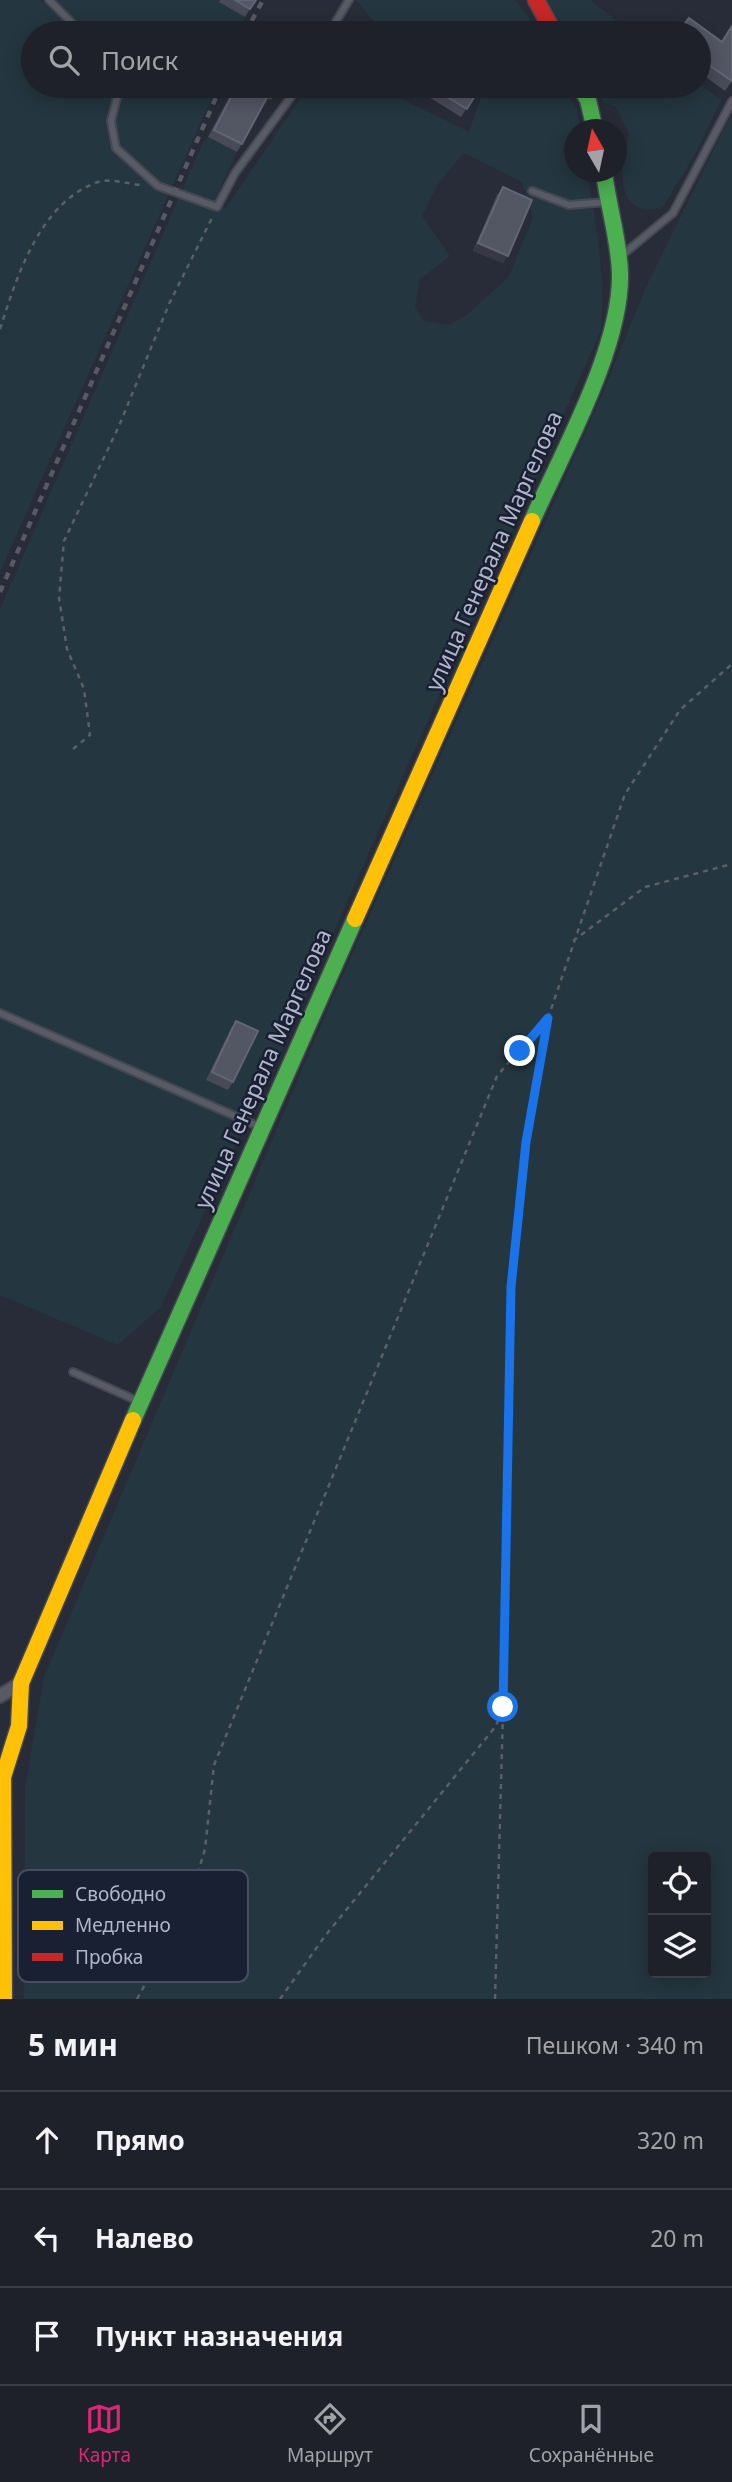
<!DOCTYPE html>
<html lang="ru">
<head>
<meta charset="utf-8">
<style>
  body { margin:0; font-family:"Noto Sans",sans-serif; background:#262932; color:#f1f3f6 }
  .controls { position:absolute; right:21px; bottom:21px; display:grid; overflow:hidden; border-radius:7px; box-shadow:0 4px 18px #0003 }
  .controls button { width:63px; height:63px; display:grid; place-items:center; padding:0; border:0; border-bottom:2px solid #3c3e47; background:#1e212a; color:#f1f3f6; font:35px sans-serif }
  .compass { position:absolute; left:564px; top:119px; width:63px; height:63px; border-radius:50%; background:#1e212a; box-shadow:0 4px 18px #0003; rotate:351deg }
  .stop { position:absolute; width:21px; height:21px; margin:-16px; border:5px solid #1a73e8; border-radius:50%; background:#fff }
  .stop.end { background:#1a73e8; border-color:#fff; box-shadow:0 2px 7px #0008 }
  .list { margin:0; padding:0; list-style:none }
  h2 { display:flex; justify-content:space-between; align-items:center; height:91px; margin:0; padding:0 28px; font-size:30px }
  h2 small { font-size:23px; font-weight:400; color:#a1a3a8 }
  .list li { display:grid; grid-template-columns:46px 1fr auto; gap:21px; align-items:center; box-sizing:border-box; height:98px; padding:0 28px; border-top:2px solid #3c3e47 }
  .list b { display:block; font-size:26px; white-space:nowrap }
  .list em { font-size:23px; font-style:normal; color:#a1a3a8 }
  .icon { flex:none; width:38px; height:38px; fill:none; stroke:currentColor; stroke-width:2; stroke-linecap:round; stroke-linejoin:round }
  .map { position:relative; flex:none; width:732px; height:1999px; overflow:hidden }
  .search { position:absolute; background:#1e212a; box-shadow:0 4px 18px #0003; left:21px; right:21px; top:21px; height:77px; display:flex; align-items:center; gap:18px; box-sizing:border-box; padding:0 24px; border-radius:38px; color:#a1a3a8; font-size:26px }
  .sheet { height:385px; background:#1e212a }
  nav { display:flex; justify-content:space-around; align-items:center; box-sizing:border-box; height:98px; border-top:2px solid #3c3e47; background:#1e212a; font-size:19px; color:#a1a3a8 }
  nav a { display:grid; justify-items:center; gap:4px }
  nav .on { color:#db2777 }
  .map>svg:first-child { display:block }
  .green { fill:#24363f; fill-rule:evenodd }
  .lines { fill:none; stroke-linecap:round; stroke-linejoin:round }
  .lane-casing { stroke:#444851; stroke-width:10 }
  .street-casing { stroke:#444851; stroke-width:16 }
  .fast-casing { stroke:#444851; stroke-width:19 }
  .slow-casing { stroke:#444851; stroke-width:19 }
  .jam-casing { stroke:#444851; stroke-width:19 }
  .path { stroke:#5a5f68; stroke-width:2.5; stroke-dasharray:5 5; stroke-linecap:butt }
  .lane { stroke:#585b66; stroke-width:6 }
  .street { stroke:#585b66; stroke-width:12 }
  .fast { stroke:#4caf50; stroke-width:16 }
  .slow { stroke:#ffc107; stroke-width:16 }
  .jam { stroke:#c62828; stroke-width:16 }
  .rail { stroke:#575964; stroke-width:4.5; stroke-dasharray:7 7; stroke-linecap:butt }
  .wall { fill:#484a57 }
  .shaded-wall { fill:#363945 }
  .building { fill:#535663; stroke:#626573; stroke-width:2 }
  .route { stroke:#1a73e8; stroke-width:9 }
  .labels { text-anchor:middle; stroke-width:5; stroke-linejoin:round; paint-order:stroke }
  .street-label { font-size:23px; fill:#b1b6ca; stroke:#1a2034 }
  .key { fill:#1a2034; stroke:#474d61; stroke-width:2 }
  .key-label { font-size:19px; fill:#b1b6ca }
</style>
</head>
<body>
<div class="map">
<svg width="732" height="1999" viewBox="0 0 732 1999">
  <rect width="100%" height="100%" fill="#282c38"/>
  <path class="green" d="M0 0H40L76 33H33V86H217L0 572Z
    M54 0H220L245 17 241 33H86Z
    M356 0H515L541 33H383Z
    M547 0H590L633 33H566Z
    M699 84 721 100 697 151 663 207C613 221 620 164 629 134L616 107 603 102 597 86Z
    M309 86H376L469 132 481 97 465 86H562L577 109 580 129 574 130V172H587C596 224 606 276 601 330L253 1114 244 1126 161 1307 118 1345 0 1295V609L203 142 208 137 237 152 216 197 225 209ZM463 153 522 182 533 217 509 276 468 314 449 325 424 321 415 307 420 279 450 256 422 216 438 184Z
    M732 112V1999H24L25 1788 44 1677 330 1004 598 404 646 287ZM653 1857H706V1973H653Z"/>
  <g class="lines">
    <g class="lane-casing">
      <path id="lane" d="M49 0 82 33
        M329 33 349 0
        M120 86 111 121 116 148 158 186 217 207 235 173 299 86
        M532 191 569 205 606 202
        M621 256 673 213 732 101
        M0 1013 260 1127
        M73 1372 140 1402"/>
    </g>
    <g class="street-casing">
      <path id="street" d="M0 1696 21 1683"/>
    </g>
    <g class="fast-casing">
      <path id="fast" d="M580 86 588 100 595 130
        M532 521C562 453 622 347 620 273 619 239 608 206 604 172
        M133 1420 355 919"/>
    </g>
    <g class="slow-casing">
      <path id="slow" d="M355 919 532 521
        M4 1999 3 1777 19 1726 21 1683 133 1420"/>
    </g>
    <g class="jam-casing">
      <path id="jam" d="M536 0 554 33"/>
    </g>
    <path class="path" d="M0 329C17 276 40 202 98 182 110 178 129 184 141 185
      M73 749 90 735 84 689 67 649 59 598 64 541 119 426 169 304 213 216
      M573 941 645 887 732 864
      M137 1999 188 1906 205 1849 214 1765 497 1076 547 1018
      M280 1999 325 1936 496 1726 503 1707 511 1287 526 1142 548 1018 625 794 680 710 732 664
      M495 1999 503 1712"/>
    <use href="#lane" class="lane"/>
    <use href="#street" class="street"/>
    <use href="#fast" class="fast"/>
    <use href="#slow" class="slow"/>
    <use href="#jam" class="jam"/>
    <path class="rail" d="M245 33 263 0
      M0 592 221 86"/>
  </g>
  <path class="wall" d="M220 0H256L245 17 219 2Z
    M732 25V81L725 91 699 72V33L722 41Z
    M235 86H280L271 100 266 98 242 144 237 152 208 137Z
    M411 86H481L461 117Z
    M503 187V263L473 251 497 195Z
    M236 1021 233 1082 228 1090 206 1080 231 1028Z"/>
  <path class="shaded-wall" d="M478 243 508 256 503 263 473 251Z"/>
  <path class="building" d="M235 0H256L250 9Z
    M689 18 722 42 732 26V81L699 58V33H678Z
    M391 29 398 33H389Z
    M237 86H280L277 93 271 90 242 144 214 130Z
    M429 86H481L467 109Z
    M503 187 532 200 508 256 478 243Z
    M236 1021 258 1031 233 1082 212 1072Z"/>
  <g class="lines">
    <path class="route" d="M503 1707 511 1287 526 1142 548 1018 520 1051"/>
  </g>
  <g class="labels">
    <g class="street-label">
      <text transform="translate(494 551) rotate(-66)" y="8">улица Генерала Маргелова</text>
      <text transform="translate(263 1069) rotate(-66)" y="8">улица Генерала Маргелова</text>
    </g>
  </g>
  <rect x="18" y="1870" width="230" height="112" rx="10" class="key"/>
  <rect x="32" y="1890" width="31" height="8" fill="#4caf50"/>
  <rect x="32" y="1921" width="31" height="9" fill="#ffc107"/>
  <rect x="32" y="1953" width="31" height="8" fill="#c62828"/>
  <g class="key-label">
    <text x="75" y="1901">Свободно</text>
    <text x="75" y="1932">Медленно</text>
    <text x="75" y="1964">Пробка</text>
  </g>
</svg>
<div class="controls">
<button><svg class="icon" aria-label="locate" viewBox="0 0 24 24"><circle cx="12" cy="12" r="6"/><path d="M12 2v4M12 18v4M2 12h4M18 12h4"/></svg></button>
<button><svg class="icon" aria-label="layers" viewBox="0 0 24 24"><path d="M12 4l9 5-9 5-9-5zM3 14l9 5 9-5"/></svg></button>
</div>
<svg class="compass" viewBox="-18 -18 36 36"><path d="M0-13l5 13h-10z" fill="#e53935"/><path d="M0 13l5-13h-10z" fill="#a1a3a8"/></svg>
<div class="stop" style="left:503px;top:1707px"></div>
<div class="stop end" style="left:520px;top:1051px"></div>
<div class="search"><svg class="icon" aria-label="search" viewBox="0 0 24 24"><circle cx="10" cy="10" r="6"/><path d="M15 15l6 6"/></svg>Поиск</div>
</div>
<section class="sheet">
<h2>5 мин<small>Пешком · 340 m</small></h2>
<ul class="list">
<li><svg class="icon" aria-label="ahead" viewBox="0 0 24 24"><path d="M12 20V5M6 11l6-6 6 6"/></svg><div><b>Прямо</b></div><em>320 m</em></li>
<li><svg class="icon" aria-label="left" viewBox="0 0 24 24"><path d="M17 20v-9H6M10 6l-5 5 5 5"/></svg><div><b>Налево</b></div><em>20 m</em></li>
<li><svg class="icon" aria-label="arrive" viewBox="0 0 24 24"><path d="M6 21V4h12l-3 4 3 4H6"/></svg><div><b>Пункт назначения</b></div></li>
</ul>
</section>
<nav>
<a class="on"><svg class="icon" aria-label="map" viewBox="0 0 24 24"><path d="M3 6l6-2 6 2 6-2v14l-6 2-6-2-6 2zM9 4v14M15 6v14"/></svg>Карта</a>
<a><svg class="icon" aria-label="directions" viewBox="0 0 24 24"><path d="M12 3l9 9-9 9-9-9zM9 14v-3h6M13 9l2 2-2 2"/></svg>Маршрут</a>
<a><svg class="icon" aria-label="saved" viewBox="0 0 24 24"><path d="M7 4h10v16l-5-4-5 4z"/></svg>Сохранённые</a>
</nav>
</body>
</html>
